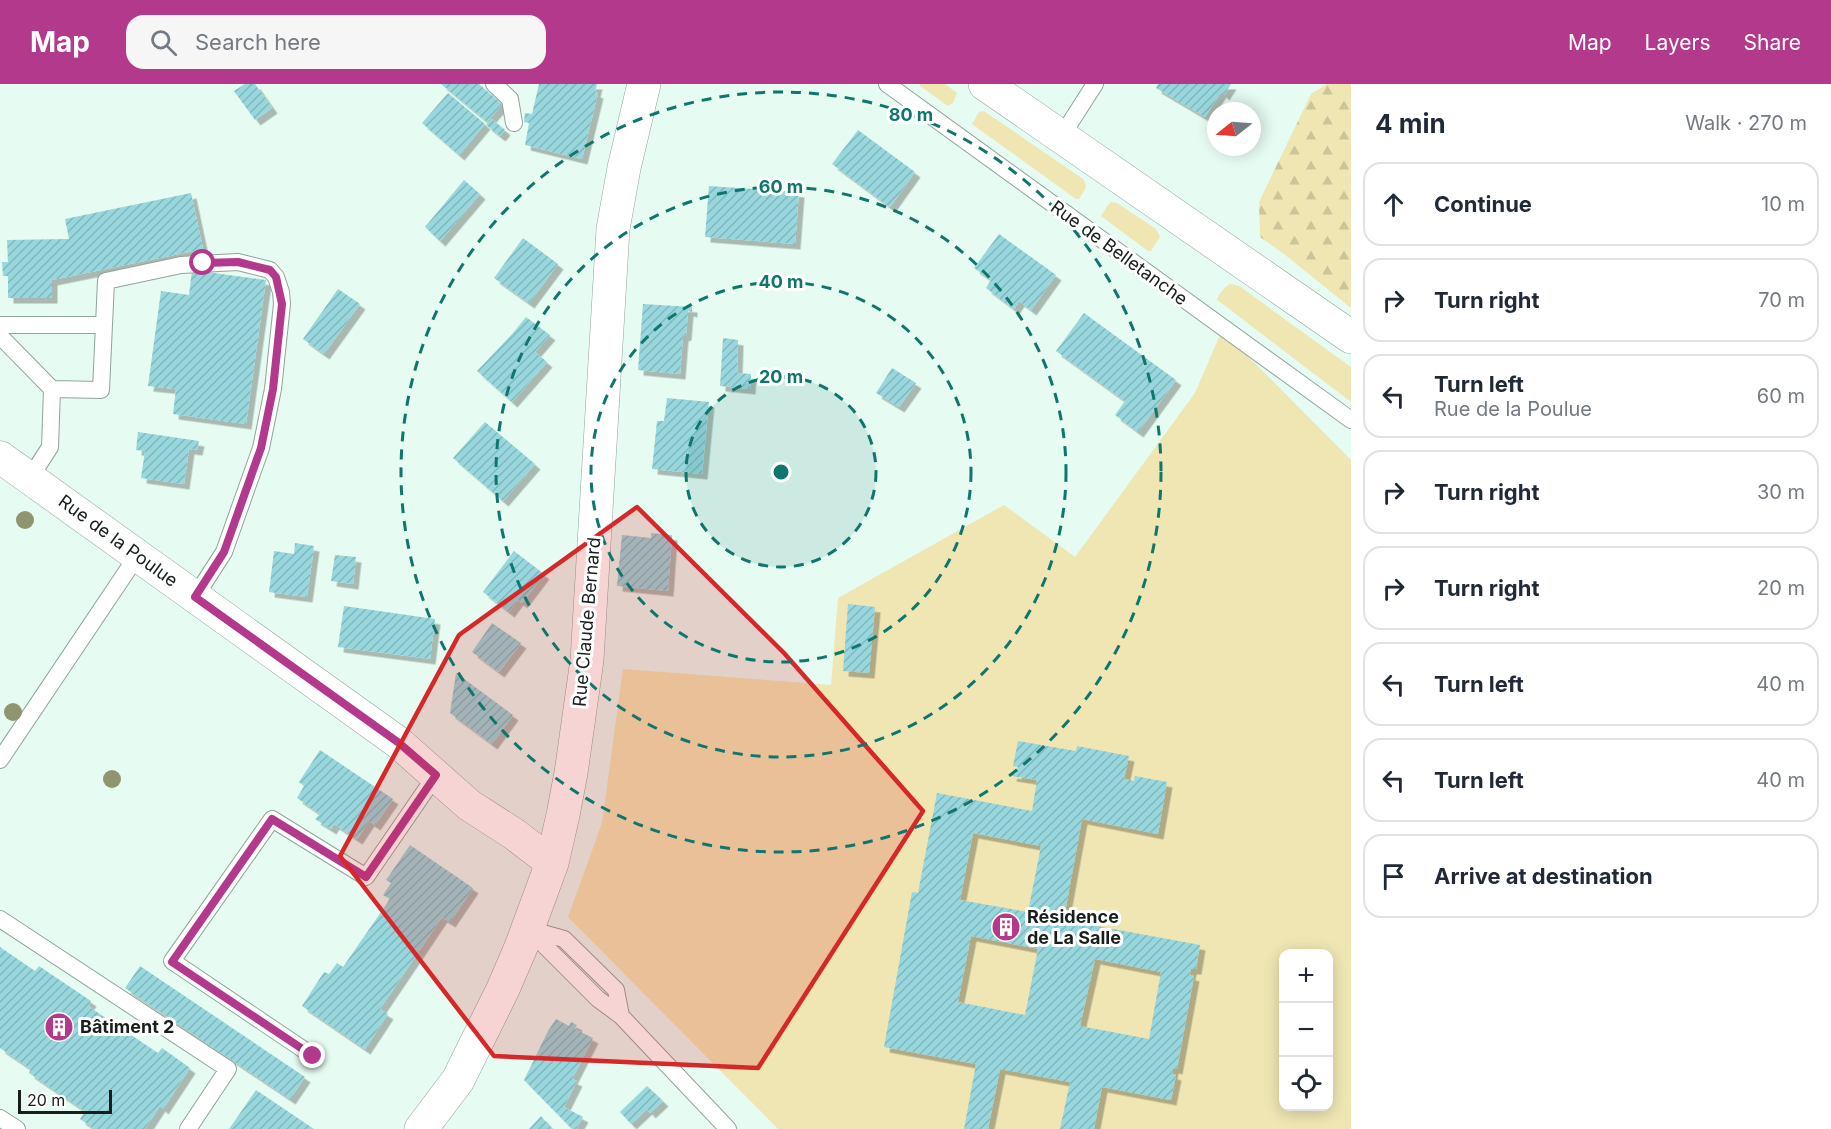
<!DOCTYPE html>
<html lang="en">
<head>
<meta charset="utf-8">
<style>
  body { margin:0; font-family:Inter,sans-serif; background:#f6f6f7; color:#1f2937 }
  .controls { position:absolute; right:18px; bottom:18px; display:grid; overflow:hidden; border-radius:12px; box-shadow:0 3px 15px #0003 }
  .controls button { width:54px; height:54px; display:grid; place-items:center; padding:0; border:0; border-bottom:2px solid #e0e1e3; background:#fff; color:#1f2937; font:30px sans-serif }
  .compass { position:absolute; left:1207px; top:18px; width:54px; height:54px; border-radius:50%; background:#fff; box-shadow:0 3px 15px #0003; rotate:253deg }
  .scale { position:absolute; left:18px; bottom:15px; width:94px; box-sizing:border-box; padding-left:6px; border:3px solid #171e1b; border-top:0; font-size:16px; line-height:21px; white-space:nowrap; color:#171e1b; -webkit-text-stroke:4px #fff; paint-order:stroke }
  .stop { position:absolute; width:18px; height:18px; margin:-14px; border:4px solid #b3398c; border-radius:50%; background:#fff }
  .stop.end { background:#b3398c; border-color:#fff; box-shadow:0 2px 6px #0008 }
  .list { margin:0; padding:0; list-style:none }
  h2 { display:flex; justify-content:space-between; align-items:center; height:78px; margin:0; padding:0 24px; font-size:26px }
  h2 small { font-size:20px; font-weight:400; color:#747a83 }
  .list li { display:grid; grid-template-columns:39px 1fr auto; gap:18px; align-items:center; box-sizing:border-box; height:84px; margin:0 12px 12px; padding:0 12px; border:2px solid #e0e1e3; border-radius:18px }
  .list b { display:block; font-size:22px; white-space:nowrap }
  .list p { margin:0; font-size:20px; white-space:nowrap; color:#747a83 }
  .list em { font-size:20px; font-style:normal; color:#747a83 }
  .icon { flex:none; width:33px; height:33px; fill:none; stroke:currentColor; stroke-width:2; stroke-linecap:round; stroke-linejoin:round }
  .map { position:relative; flex:none; width:1351px; height:1045px; overflow:hidden }
  header { display:flex; align-items:center; gap:36px; box-sizing:border-box; height:84px; padding:0 30px; background:#b3398c; color:#fff }
  header strong { font-size:28px }
  nav { display:flex; gap:33px; margin-inline-start:auto; font-size:21px }
  .search { width:420px; height:54px; background:#f6f6f7; display:flex; align-items:center; gap:15px; box-sizing:border-box; padding:0 21px; border-radius:18px; color:#747a83; font-size:22px }
  main { display:flex }
  aside { flex:1; background:#fff }
  .map>svg:first-child { display:block }
  .grass { fill:#efe6b4; fill-rule:evenodd }
  .forest { fill:url(#forest-firs) }
  .building { fill:url(#building-hatch); fill-rule:evenodd; filter:url(#shadow) }
  .lines { fill:none; stroke-linecap:round; stroke-linejoin:round }
  .lane-casing { stroke:#91a49c; stroke-width:18 }
  .street-casing { stroke:#91a49c; stroke-width:33 }
  .secondary-casing { stroke:#91a49c; stroke-width:34 }
  .lane { stroke:#fff; stroke-width:16 }
  .street { stroke:#fff; stroke-width:32 }
  .secondary { stroke:#fff; stroke-width:33 }
  .tree { fill:#91956f }
  .route { stroke:#b3398c; stroke-width:8 }
  .marked { fill:#d62828; fill-opacity:0.2; stroke:#d62828; stroke-width:4.5; stroke-linejoin:round }
  .ring { fill:none; stroke:#0f766e; stroke-width:3; stroke-dasharray:10 8 }
  .labels { text-anchor:middle; stroke-width:6; stroke-linejoin:round; paint-order:stroke }
  .street-label { font-size:18px; fill:#171e1b; stroke:#fff }
  .poi-label { font-size:18px; font-weight:bold; fill:#171e1b; stroke:#fff; text-anchor:start }
  .centre { fill:#0f766e; stroke:#fff; stroke-width:3 }
  .ring-label { font-size:18px; text-anchor:middle; font-weight:bold; fill:#0f766e; stroke:#fff; stroke-width:6; stroke-linejoin:round; paint-order:stroke }
</style>
</head>
<body>
<header>
<strong>Map</strong>
<div class="search"><svg class="icon" aria-label="search" viewBox="0 0 24 24"><circle cx="10" cy="10" r="6"/><path d="M15 15l6 6"/></svg>Search here</div>
<nav><a>Map</a><a>Layers</a><a>Share</a></nav>
</header>
<main>
<div class="map">
<svg width="1351" height="1045" viewBox="0 0 1351 1045">
  <defs>
    <pattern id="forest-firs" width="22" height="20" patternUnits="userSpaceOnUse" patternTransform="scale(1.5)"><rect width="22" height="20" fill="#efe6b4"/><path d="M5 1l3.5 6h-7zM16 11l3.5 6h-7z" fill="#ccc59a"/></pattern>
    <pattern id="building-hatch" width="6" height="6" patternUnits="userSpaceOnUse" patternTransform="scale(1.5)"><rect width="6" height="6" fill="#97d7dd"/><path d="M-1 1l2-2M0 6l6-6M5 7l2-2" fill="none" stroke="#81b8bd"/></pattern>
    <filter id="shadow"><feDropShadow dx="5.5" dy="5.5" stdDeviation="0" flood-color="#0004"/></filter>
  </defs>
  <rect width="100%" height="100%" fill="#e6fbf2"/>
  <path class="grass" d="M920 0H945L957 9 953 19 948 22 920 2Z
    M984 27 1083 95C1089 103 1084 107 1079 115H1076L972 40 979 28Z
    M1111 118 1117 119 1156 145 1160 153 1151 167H1148L1101 132 1108 121Z
    M1230 200 1239 202 1351 283V318L1220 218 1217 216C1219 209 1225 203 1230 200Z
    M1222 246 1351 376V1045H778L568 833 602 739 623 585 831 601 838 514 1004 421 1075 473 1195 309ZM1284 870H1328V1022H1284Z"/>
  <path class="forest" d="M1327 0H1351V224L1284 170 1260 153 1259 118 1311 10Z"/>
  <path class="building" d="M245 0H255L272 24 255 36 234 7Z
    M441 0H479L502 20 487 38Z
    M539 0H597L595 8 598 9 582 75 525 61 529 39 524 38 525 29 532 30Z
    M1158 0H1231L1224 11 1221 8 1205 33 1156 4Z
    M448 9 485 40 459 71 422 39Z
    M492 35 505 46 500 52 486 41Z
    M858 46 915 88 890 123 832 80Z
    M464 96 480 110 440 157 425 143Z
    M709 102 799 108 795 160 705 153Z
    M191 109 203 165 52 196V214H8V192H3L2 178H8L7 156 69 155 65 135Z
    M999 150 1056 191 1031 226 1019 217 1014 225 986 204 991 196 974 184Z
    M523 154 558 180 529 219 494 194Z
    M192 186 266 196 246 340 173 330 176 305 148 302 161 207 189 211Z
    M338 205 360 220 324 270 303 255Z
    M643 220 692 223V228L688 227 686 251 683 252 680 290 638 286Z
    M1084 229 1176 296 1138 348 1115 331 1125 317 1056 267Z
    M526 233 550 251 535 268 547 278 512 318 477 287 513 249Z
    M723 254 738 256 737 289 751 290 750 305 720 302Z
    M892 284 916 299 899 323 876 309Z
    M667 314 709 318 702 390 652 385 657 337H664Z
    M485 338 535 380 503 417 453 374Z
    M138 348 199 357 197 366 189 365 184 400 141 394 145 367 136 366Z
    M651 449 672 451 668 507 617 502 622 451 651 454Z
    M295 459 314 462 307 513 269 508 274 467 294 470Z
    M514 467 544 490 522 519 518 516 509 528 483 508Z
    M335 471 356 473 353 500 331 497Z
    M848 520 875 523 869 589 843 587Z
    M344 522 435 535 430 575 338 563Z
    M492 539 521 559 499 588 472 568Z
    M456 589 513 631 492 660 450 629Z
    M1018 657 1076 667 1077 662 1129 672 1124 695 1134 697 1135 692 1167 698 1158 750 1082 735 1065 828 1060 827 1059 835 1200 861 1196 885H1191L1190 891 1194 892 1177 985 1173 984 1172 990 1176 991 1171 1016 1102 1003 1094 1045H1060L1070 998 1000 985 988 1045H964L976 980 884 963 912 808 918 809 937 709 1032 727 1037 696 1011 692 1012 689 1016 690 1018 683 1013 682ZM973 749 1041 762 1028 828 960 816ZM971 852 1038 865 1025 931 958 918ZM1095 875 1161 888 1149 955 1080 942Z
    M320 666 393 715 375 741 369 737 357 755 334 740 331 745 315 735 320 730 297 714 304 702 299 698Z
    M410 761 473 804 450 838 442 833 380 925 388 930 365 965 302 922 324 888 329 890 337 879 343 883 390 815 383 811 391 799 386 796Z
    M0 863 35 887 39 882 91 917 88 922 158 969 162 964 190 984 163 1025 160 1022 145 1045H95L80 1035 85 1027 29 989 31 985 0 964Z
    M140 882 305 993 290 1015 125 904Z
    M556 935 569 942 571 938 577 941 575 945 593 954 572 995 577 997 564 1023 583 1033 576 1045H572L524 996 548 947Z
    M647 1002 663 1017 650 1029 647 1025 631 1040 620 1028Z
    M256 1006 314 1045H229Z
    M541 1032 547 1039 553 1045H529Z"/>
  <g class="lines">
    <g class="lane-casing">
      <path id="lane" d="M494 0 510 15 514 39
        M887 0 1351 336
        M1061 53 1095 0
        M0 241H104
        M0 252 52 305
        M30 394 50 363 52 305 101 306 106 197 181 181 238 178 270 186 276 193 281 208 282 220 273 305 261 364 224 468 195 513
        M0 676 137 472
        M0 835 228 985 188 1045
        M621 932 616 906 564 855 528 845 598 915 621 932 728 1045
        M313 972 172 877 272 735 366 793 436 691
        M0 1034 17 1045"/>
    </g>
    <g class="street-casing">
      <path id="street" d="M0 373 399 659 469 721 514 750 552 779"/>
    </g>
    <g class="secondary-casing">
      <path id="secondary" d="M985 0 1351 253
        M421 1045 458 996 503 905 521 863 552 779 563 731 571 689 587 576 613 145 624 84 644 0"/>
    </g>
    <use href="#lane" class="lane"/>
    <use href="#street" class="street"/>
    <use href="#secondary" class="secondary"/>
  </g>
  <g class="tree">
    <circle cx="25" cy="436" r="9"/>
    <circle cx="13" cy="628" r="9"/>
    <circle cx="112" cy="695" r="9"/>
  </g>
  <g class="lines">
    <path class="route" d="M203 179 238 178 270 186 276 193 282 220 273 305 261 364 224 468 195 513 399 659 436 691 366 793 272 735 172 878 313 972"/>
  </g>
  <path class="marked" d="M637 423 784 569 923 727 758 984 494 972 340 772 459 551Z"/>
  <circle cx="781" cy="388" r="95" fill="#0f766e" fill-opacity=".12"/>
  <g class="ring">
    <circle cx="781" cy="388" r="95"/>
    <circle cx="781" cy="388" r="190"/>
    <circle cx="781" cy="388" r="285"/>
    <circle cx="781" cy="388" r="380"/>
  </g>
  <defs>
    <g id="building-disc" transform="scale(1.5)"><circle r="9.5" fill="#b3398c" stroke="#fff"/><path d="M-4-6H4V6H1V3H-1V6H-4ZM-2.5-4.3h1.7v1.8h-1.7ZM.8-4.3h1.7v1.8H.8ZM-2.5-1h1.7V.8h-1.7ZM.8-1h1.7V.8H.8Z" fill="#fff"/></g>
  </defs>
  <g fill-rule="evenodd">
    <use href="#building-disc" x="1006" y="843"/>
    <use href="#building-disc" x="59" y="943"/>
  </g>
  <g class="labels">
    <g class="street-label">
      <text transform="translate(1119 169) rotate(36)" y="6">Rue de Belletanche</text>
      <text transform="translate(118 457) rotate(36)" y="6">Rue de la Poulue</text>
      <text transform="translate(587 538) rotate(-85)" y="6">Rue Claude Bernard</text>
    </g>
    <g class="poi-label">
      <text x="1027" y="839">Résidence<tspan x="1027" dy="21">de La Salle</tspan></text>
      <text x="80" y="949">Bâtiment 2</text>
    </g>
  </g>
  <circle cx="781" cy="388" r="9" class="centre"/>
  <g class="ring-label">
    <text x="911" y="37">80 m</text>
    <text x="781" y="109">60 m</text>
    <text x="781" y="204">40 m</text>
    <text x="781" y="299">20 m</text>
  </g>
</svg>
<div class="controls">
<button>+</button>
<button>−</button>
<button><svg class="icon" aria-label="locate" viewBox="0 0 24 24"><circle cx="12" cy="12" r="6"/><path d="M12 2v4M12 18v4M2 12h4M18 12h4"/></svg></button>
</div>
<svg class="compass" viewBox="-18 -18 36 36"><path d="M0-13l5 13h-10z" fill="#e53935"/><path d="M0 13l5-13h-10z" fill="#747a83"/></svg>
<div class="scale">20 m</div>
<div class="stop" style="left:203px;top:179px"></div>
<div class="stop end" style="left:313px;top:972px"></div>
</div>
<aside>
<h2>4 min<small>Walk · 270 m</small></h2>
<ul class="list">
<li><svg class="icon" aria-label="ahead" viewBox="0 0 24 24"><path d="M12 20V5M6 11l6-6 6 6"/></svg><div><b>Continue</b></div><em>10 m</em></li>
<li><svg class="icon" aria-label="right" viewBox="0 0 24 24"><path d="M7 20v-9h11M14 6l5 5-5 5"/></svg><div><b>Turn right</b></div><em>70 m</em></li>
<li><svg class="icon" aria-label="left" viewBox="0 0 24 24"><path d="M17 20v-9H6M10 6l-5 5 5 5"/></svg><div><b>Turn left</b><p>Rue de la Poulue</p></div><em>60 m</em></li>
<li><svg class="icon" aria-label="right" viewBox="0 0 24 24"><path d="M7 20v-9h11M14 6l5 5-5 5"/></svg><div><b>Turn right</b></div><em>30 m</em></li>
<li><svg class="icon" aria-label="right" viewBox="0 0 24 24"><path d="M7 20v-9h11M14 6l5 5-5 5"/></svg><div><b>Turn right</b></div><em>20 m</em></li>
<li><svg class="icon" aria-label="left" viewBox="0 0 24 24"><path d="M17 20v-9H6M10 6l-5 5 5 5"/></svg><div><b>Turn left</b></div><em>40 m</em></li>
<li><svg class="icon" aria-label="left" viewBox="0 0 24 24"><path d="M17 20v-9H6M10 6l-5 5 5 5"/></svg><div><b>Turn left</b></div><em>40 m</em></li>
<li><svg class="icon" aria-label="arrive" viewBox="0 0 24 24"><path d="M6 21V4h12l-3 4 3 4H6"/></svg><div><b>Arrive at destination</b></div></li>
</ul>
</aside>
</main>
</body>
</html>
